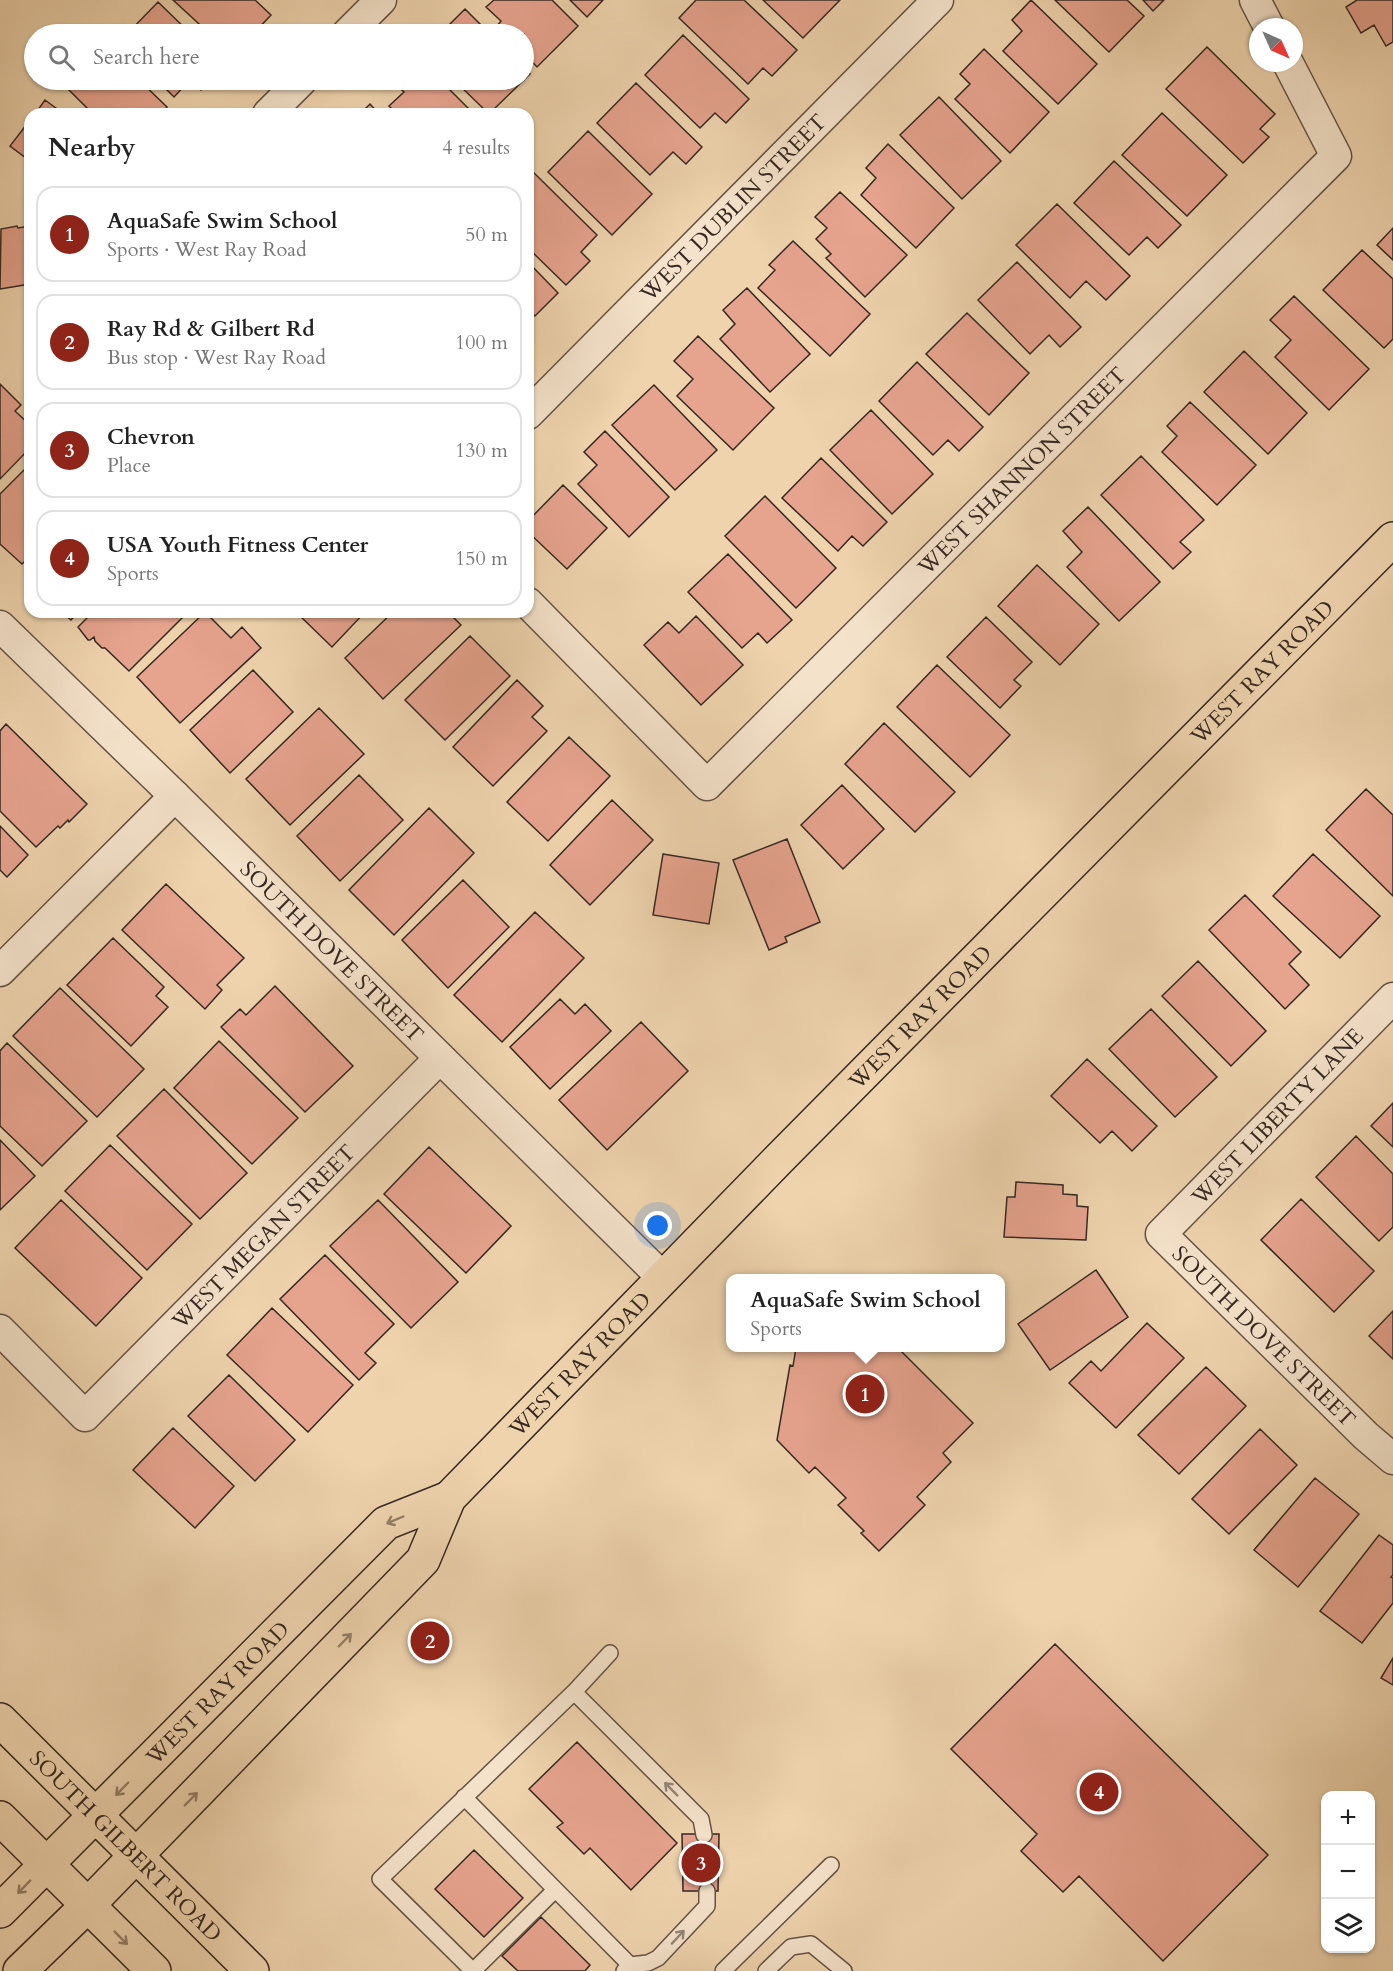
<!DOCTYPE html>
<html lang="en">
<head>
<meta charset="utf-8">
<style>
  body { margin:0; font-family:Cardo,serif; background:#f2f2f2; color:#222 }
  .controls { position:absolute; right:18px; bottom:18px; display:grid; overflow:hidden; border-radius:12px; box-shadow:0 2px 4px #0004 }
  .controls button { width:54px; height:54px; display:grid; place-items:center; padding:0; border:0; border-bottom:2px solid #e0e0e0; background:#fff; color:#222; font:30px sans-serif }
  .compass { position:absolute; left:1249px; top:18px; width:54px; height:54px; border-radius:50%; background:#fff; box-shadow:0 2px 4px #0004; rotate:135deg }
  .you { position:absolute; left:658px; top:1226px; width:21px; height:21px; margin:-15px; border:4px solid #fff; border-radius:50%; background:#1a73e8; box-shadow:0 0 0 9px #1a73e833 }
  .badge { display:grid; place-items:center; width:39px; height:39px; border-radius:50%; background:#8f2418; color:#fff; font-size:20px; font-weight:700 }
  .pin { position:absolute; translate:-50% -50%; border:3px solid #fff; box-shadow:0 2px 6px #0006 }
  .popup { position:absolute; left:726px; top:1274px; width:279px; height:78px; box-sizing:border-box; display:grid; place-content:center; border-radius:12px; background:#fff; filter:drop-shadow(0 2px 4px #0005); font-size:20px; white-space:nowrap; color:#767676 }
  .popup b { font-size:22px; color:#222 }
  .popup::after { content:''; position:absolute; left:50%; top:100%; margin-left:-12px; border:12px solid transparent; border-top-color:#fff }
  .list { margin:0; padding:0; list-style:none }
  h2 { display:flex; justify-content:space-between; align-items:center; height:78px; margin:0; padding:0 24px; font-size:26px }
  h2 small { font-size:20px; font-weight:400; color:#767676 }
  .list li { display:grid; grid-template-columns:39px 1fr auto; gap:18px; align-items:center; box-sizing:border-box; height:96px; margin:0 12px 12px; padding:0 12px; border:2px solid #e0e0e0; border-radius:18px }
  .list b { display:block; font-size:22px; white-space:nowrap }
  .list p { margin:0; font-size:20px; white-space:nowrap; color:#767676 }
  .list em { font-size:20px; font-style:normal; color:#767676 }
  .icon { flex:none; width:33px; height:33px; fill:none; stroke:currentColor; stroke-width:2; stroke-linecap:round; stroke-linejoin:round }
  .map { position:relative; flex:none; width:1393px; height:1971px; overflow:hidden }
  .search { position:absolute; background:#fff; box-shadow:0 2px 4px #0004; left:24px; top:24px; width:510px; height:66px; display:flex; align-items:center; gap:15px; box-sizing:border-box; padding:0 21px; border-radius:33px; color:#767676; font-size:22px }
  .panel { position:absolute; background:#fff; box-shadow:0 2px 4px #0004; left:24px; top:108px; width:510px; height:510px; border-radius:18px }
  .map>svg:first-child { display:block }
  .building { fill:#e6a38e; stroke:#352822; stroke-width:1.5 }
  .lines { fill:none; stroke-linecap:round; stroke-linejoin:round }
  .service-casing { stroke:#635345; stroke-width:18 }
  .minor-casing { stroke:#635345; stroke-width:33 }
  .primary-casing { stroke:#352822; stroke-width:36 }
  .service { stroke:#f4e2ca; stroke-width:15 }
  .minor { stroke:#f4e2ca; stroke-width:30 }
  .primary { stroke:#eed3ad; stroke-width:33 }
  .oneway { stroke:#927e68 }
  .oneway2 { stroke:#948576 }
  .labels { text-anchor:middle; stroke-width:6; stroke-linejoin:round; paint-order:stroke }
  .street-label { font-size:22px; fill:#352822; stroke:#f4e2ca }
</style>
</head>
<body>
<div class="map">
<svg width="1393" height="1971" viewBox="0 0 1393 1971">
  <rect width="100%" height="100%" fill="#eed3ad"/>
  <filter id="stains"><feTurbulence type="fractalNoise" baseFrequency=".00333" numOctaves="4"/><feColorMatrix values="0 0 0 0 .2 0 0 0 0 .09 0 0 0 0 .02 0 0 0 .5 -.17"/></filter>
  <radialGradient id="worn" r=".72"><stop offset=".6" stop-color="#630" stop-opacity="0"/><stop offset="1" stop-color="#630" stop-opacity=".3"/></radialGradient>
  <path class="building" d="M173 0H255L271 15 253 34H210Z
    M494 0H552L578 26 537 67 524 53V34H505L497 26 501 21 486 7Z
    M570 0H603L587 17Z
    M696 0H744L797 50 772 76 763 68 748 84 679 18Z
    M763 0H840L803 38Z
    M1031 0 1097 64 1058 104 1003 51 1022 31 1012 20Z
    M1055 0H1127L1144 16 1109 52Z
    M1143 0H1164L1153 11Z
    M1357 0H1393V42L1386 46 1374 25 1361 33 1346 7Z
    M158 2 191 34H127Z
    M465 9 490 34H440Z
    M683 35 749 99 726 123 715 113 700 128 645 75Z
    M1207 47 1275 114 1260 129 1269 137 1243 163 1166 89Z
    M984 49 1049 112 1010 153 955 99 970 84 960 74Z
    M524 67 530 74 489 114 454 80H524Z
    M68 80H139L167 107 160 114H93L63 84Z
    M157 80H211L201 90 190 80 174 97Z
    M393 80H440L474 114H397L389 106 404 92 392 81Z
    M636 83 702 147 686 164 673 152 650 175 597 123Z
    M939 97 1001 161 962 199 900 135Z
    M45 100 64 114H35Z
    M370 104 379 114H360Z
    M1162 113 1227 175 1187 216 1122 155Z
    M30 120V161L10 146Z
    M588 131 652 194 612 235 548 172Z
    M888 144 954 208 916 248 861 195 876 178 866 168Z
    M1114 161 1181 225 1158 248 1147 237 1129 255 1074 203Z
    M529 168 597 235 581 252 590 261 566 285 528 248Z
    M840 192 907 255 865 297 826 258 831 254 816 239 827 228 815 217Z
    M1057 204 1130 276 1106 300 1086 281 1070 298 1016 245Z
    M17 226 18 228 30 226V284L0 289 1 229Z
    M1393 228V260L1377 245Z
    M793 241 870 314 830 356 758 288 775 270 769 265Z
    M1362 250 1393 279V339L1384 348 1323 290Z
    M528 262 558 293 535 316 528 309Z
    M1017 262 1081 327 1060 347 1049 335 1030 354 978 300Z
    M747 288 810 354 770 392 720 339 735 324 723 310Z
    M1294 296 1369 369 1329 410 1275 357 1291 340 1270 320Z
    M967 313 1029 373 989 415 926 354Z
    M698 336 774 408 733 450 677 396 693 379 674 361Z
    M1244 351 1307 413 1268 454 1204 392Z
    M917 362 983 427 959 451 948 440 933 455 879 401Z
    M0 384 21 405 15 411 30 425V448L0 479Z
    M654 385 717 450 675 490 612 425Z
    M1190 402 1256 465 1217 505 1162 452 1177 436 1167 426Z
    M871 410 933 474 892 514 830 450Z
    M605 431 669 497 629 537 578 484 597 465 584 452Z
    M1141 456 1204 520 1180 542 1191 552 1173 569 1101 495Z
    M821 458 887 522 863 546 852 536 838 551 782 498Z
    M30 464V556L22 564 0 544V494Z
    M563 485 607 528 567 569 528 532V521Z
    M765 496 836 568 796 608 725 536Z
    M1088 507 1160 582 1119 621 1067 567 1082 552 1063 531Z
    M728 554 792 620 767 643 758 633 742 648 688 592Z
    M1037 565 1099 624 1060 665 998 606Z
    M62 612H78L71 620Z
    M93 612H188L129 671 105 648H102L95 641 94 637 90 640H88L78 627Z
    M205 612 231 638 242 627 261 648 180 723 137 677Z
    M296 612H365L332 647Z
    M393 612H448L461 625 383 699 345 658Z
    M696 616 743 665 701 705 644 645 668 622 679 633Z
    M986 617 1032 662 1014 680 1021 686 1000 708 947 657Z
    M470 636 510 676 445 740 405 700Z
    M937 665 1010 735 970 777 897 707Z
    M253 670 293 712 230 773 190 730Z
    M517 680 543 706 532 717 547 731 493 786 453 747Z
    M319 708 364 754 290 825 246 779Z
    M884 723 955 792 915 832 845 764Z
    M6 724 87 804 69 822 68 820 60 828 58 826 36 847 0 811V731Z
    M569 737 610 776 548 841 507 802Z
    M359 775 403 820 340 881 297 836Z
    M842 785 884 829 843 869 801 825Z
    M1366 789 1393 815V896L1326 830Z
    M612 800 653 840 590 905 550 865Z
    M429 808 474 853 394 935 349 890Z
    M0 826 28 855 7 877 0 870Z
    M787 839 820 922 785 937 787 942 769 950 733 860Z
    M663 854 719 863 709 924 653 915Z
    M1313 854 1380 916 1340 958 1273 896Z
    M463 880 509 927 448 988 402 940Z
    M166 884 244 958 217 985 222 990 205 1009 122 930Z
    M1245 895 1301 952 1289 964 1309 985 1285 1009 1209 930Z
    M535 912 584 958 502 1042 454 995Z
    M113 938 164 987 156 996 168 1007 131 1046 67 985Z
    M1198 961 1266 1031 1231 1066 1162 996Z
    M275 986 353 1066 305 1112 221 1027 240 1009 246 1015Z
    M60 988 144 1069 97 1117 13 1036Z
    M560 999 575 1014 585 1004 611 1031 550 1089 510 1047Z
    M1151 1009 1217 1077 1175 1117 1109 1049Z
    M641 1022 688 1071 607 1150 559 1100Z
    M219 1041 298 1118 252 1164 174 1088Z
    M7 1043 87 1121 42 1166 0 1126V1051Z
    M1087 1059 1157 1126 1132 1151 1112 1131 1100 1143 1051 1096Z
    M164 1089 247 1173 200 1219 117 1136Z
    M1393 1103V1147L1371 1126Z
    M1356 1136 1393 1174V1227L1379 1241 1316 1177Z
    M0 1140 35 1176 0 1210Z
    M110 1145 192 1224 147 1270 65 1191Z
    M429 1147 511 1226 466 1273 384 1194Z
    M1016 1182 1063 1185V1194L1077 1195V1206L1088 1207 1086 1240 1004 1237 1007 1197H1015Z
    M1301 1199 1374 1271 1334 1312 1261 1240Z
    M61 1200 142 1278 96 1326 15 1248Z
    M378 1200 458 1282 411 1328 330 1246Z
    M325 1255 394 1324 365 1353 376 1363 359 1380 280 1299Z
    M1096 1270 1128 1317 1050 1370 1018 1324Z
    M272 1308 353 1385 308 1432 227 1355Z
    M1393 1311V1359L1369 1336Z
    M1147 1323 1184 1358 1116 1428 1069 1383 1091 1361 1101 1371Z
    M796 1348H898L973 1423 943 1453 951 1462 917 1497 925 1505 879 1551 861 1533 864 1531 838 1505 846 1498 815 1467 809 1473 777 1440 790 1365 793 1366Z
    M1206 1367 1246 1406 1179 1474 1138 1435Z
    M229 1375 295 1440 255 1481 188 1416Z
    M173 1428 234 1486 195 1528 133 1470Z
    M1260 1429 1297 1465 1229 1534 1192 1499Z
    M1315 1478 1359 1514 1298 1587 1254 1550Z
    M1379 1535 1393 1545V1575L1391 1577 1393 1578V1603L1362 1643 1320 1611Z
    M432 1633 438 1639 424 1653 418 1647Z
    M1055 1644 1268 1855 1163 1961 1079 1876 1063 1892 1021 1851 1037 1834 951 1749Z
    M1393 1658V1685L1381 1678Z
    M577 1742 677 1843 631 1890 590 1848 584 1854 557 1827 563 1823 529 1789Z
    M682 1834H719L718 1891H683Z
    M474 1850 523 1898 484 1937 435 1889Z
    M541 1917 590 1965 585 1971H518L502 1956Z"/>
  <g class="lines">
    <g class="service-casing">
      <path id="service" d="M574 1692 701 1819 704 1835
        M464 1797 630 1965 624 1971
        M630 1965 648 1963 658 1958 707 1906V1891
        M473 1971 380 1879 574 1692 610 1653
        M473 1971 555 1890
        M723 1971 831 1865
        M766 1971 791 1947 811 1944 844 1971"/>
    </g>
    <g class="minor-casing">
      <g id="minor">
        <path d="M1255 0 1269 27"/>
        <path d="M347 34 381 0"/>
        <path d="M268 114 302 80"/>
        <path id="s1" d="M528 414 938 0"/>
        <path id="s2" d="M528 603 707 785 1336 156 1288 63"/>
        <path id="s3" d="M0 626 175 796 663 1278"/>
        <path d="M0 971 175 796"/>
        <path id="s4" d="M1393 998 1161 1234 1366 1436 1393 1459"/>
        <path id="s5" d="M0 1330 85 1416 440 1058"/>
      </g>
    </g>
    <g class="primary-casing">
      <g id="primary">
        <path id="s6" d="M0 1720 252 1971"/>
        <path d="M0 1818 154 1971"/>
        <path id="s7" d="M0 1911 386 1523 449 1498"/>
        <path id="s8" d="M20 1971 88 1905 423 1560 449 1498 780 1158 1393 539"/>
      </g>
    </g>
    <use href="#service" class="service"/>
    <use href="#minor" class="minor"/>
    <use href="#primary" class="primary"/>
  </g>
  <defs><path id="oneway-shaft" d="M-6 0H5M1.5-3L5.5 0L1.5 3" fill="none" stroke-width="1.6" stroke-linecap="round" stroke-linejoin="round" transform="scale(1.5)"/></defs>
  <g class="oneway">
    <use href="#oneway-shaft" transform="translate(395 1520) rotate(157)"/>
    <use href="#oneway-shaft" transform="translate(345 1640) rotate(-46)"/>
    <use href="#oneway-shaft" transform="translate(122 1789) rotate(134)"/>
    <use href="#oneway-shaft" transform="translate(191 1799) rotate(-46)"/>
    <use href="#oneway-shaft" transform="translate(24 1887) rotate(134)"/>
    <use href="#oneway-shaft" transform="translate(121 1938) rotate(45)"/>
  </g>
  <g class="oneway2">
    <use href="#oneway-shaft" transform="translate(671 1789) rotate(-135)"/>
    <use href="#oneway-shaft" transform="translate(678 1937) rotate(-47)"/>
  </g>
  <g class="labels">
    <g class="street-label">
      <text dy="8" stroke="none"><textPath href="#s1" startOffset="291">WEST DUBLIN STREET</textPath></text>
      <text dy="8" stroke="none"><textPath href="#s2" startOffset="700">WEST SHANNON STREET</textPath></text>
      <text dy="8" stroke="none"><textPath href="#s8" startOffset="1802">WEST RAY ROAD</textPath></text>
      <text dy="8" stroke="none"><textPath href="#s3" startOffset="465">SOUTH DOVE STREET</textPath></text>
      <text dy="8" stroke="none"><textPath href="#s8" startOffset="1316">WEST RAY ROAD</textPath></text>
      <text transform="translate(1277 1116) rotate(-46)" y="8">WEST LIBERTY LANE</text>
      <text dy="8" stroke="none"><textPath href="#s5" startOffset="374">WEST MEGAN STREET</textPath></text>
      <text dy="8" stroke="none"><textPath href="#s4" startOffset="476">SOUTH DOVE STREET</textPath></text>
      <text dy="8" stroke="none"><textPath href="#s8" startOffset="830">WEST RAY ROAD</textPath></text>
      <text dy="8" stroke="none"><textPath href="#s7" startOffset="308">WEST RAY ROAD</textPath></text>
      <text dy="8" stroke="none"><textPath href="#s6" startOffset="178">SOUTH GILBERT ROAD</textPath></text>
    </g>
  </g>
  <rect width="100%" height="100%" filter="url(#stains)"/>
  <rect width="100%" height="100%" fill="url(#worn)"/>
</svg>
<div class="controls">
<button>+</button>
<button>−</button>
<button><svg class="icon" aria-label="layers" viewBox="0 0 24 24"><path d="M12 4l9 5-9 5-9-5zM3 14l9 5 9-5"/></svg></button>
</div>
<svg class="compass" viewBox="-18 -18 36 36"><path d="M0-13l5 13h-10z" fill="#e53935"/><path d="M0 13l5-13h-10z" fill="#767676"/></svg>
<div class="you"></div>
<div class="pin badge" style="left:865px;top:1394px">1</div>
<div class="popup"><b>AquaSafe Swim School</b>Sports</div>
<div class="pin badge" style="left:430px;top:1641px">2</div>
<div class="pin badge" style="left:701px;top:1863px">3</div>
<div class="pin badge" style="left:1099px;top:1792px">4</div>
<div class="search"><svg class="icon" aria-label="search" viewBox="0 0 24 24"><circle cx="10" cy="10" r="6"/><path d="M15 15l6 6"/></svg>Search here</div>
<section class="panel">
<h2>Nearby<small>4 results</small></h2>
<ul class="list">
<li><span class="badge">1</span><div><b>AquaSafe Swim School</b><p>Sports · West Ray Road</p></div><em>50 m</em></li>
<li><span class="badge">2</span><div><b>Ray Rd &amp; Gilbert Rd</b><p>Bus stop · West Ray Road</p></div><em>100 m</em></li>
<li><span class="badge">3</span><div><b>Chevron</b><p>Place</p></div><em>130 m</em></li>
<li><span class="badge">4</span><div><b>USA Youth Fitness Center</b><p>Sports</p></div><em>150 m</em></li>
</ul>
</section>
</div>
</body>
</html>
